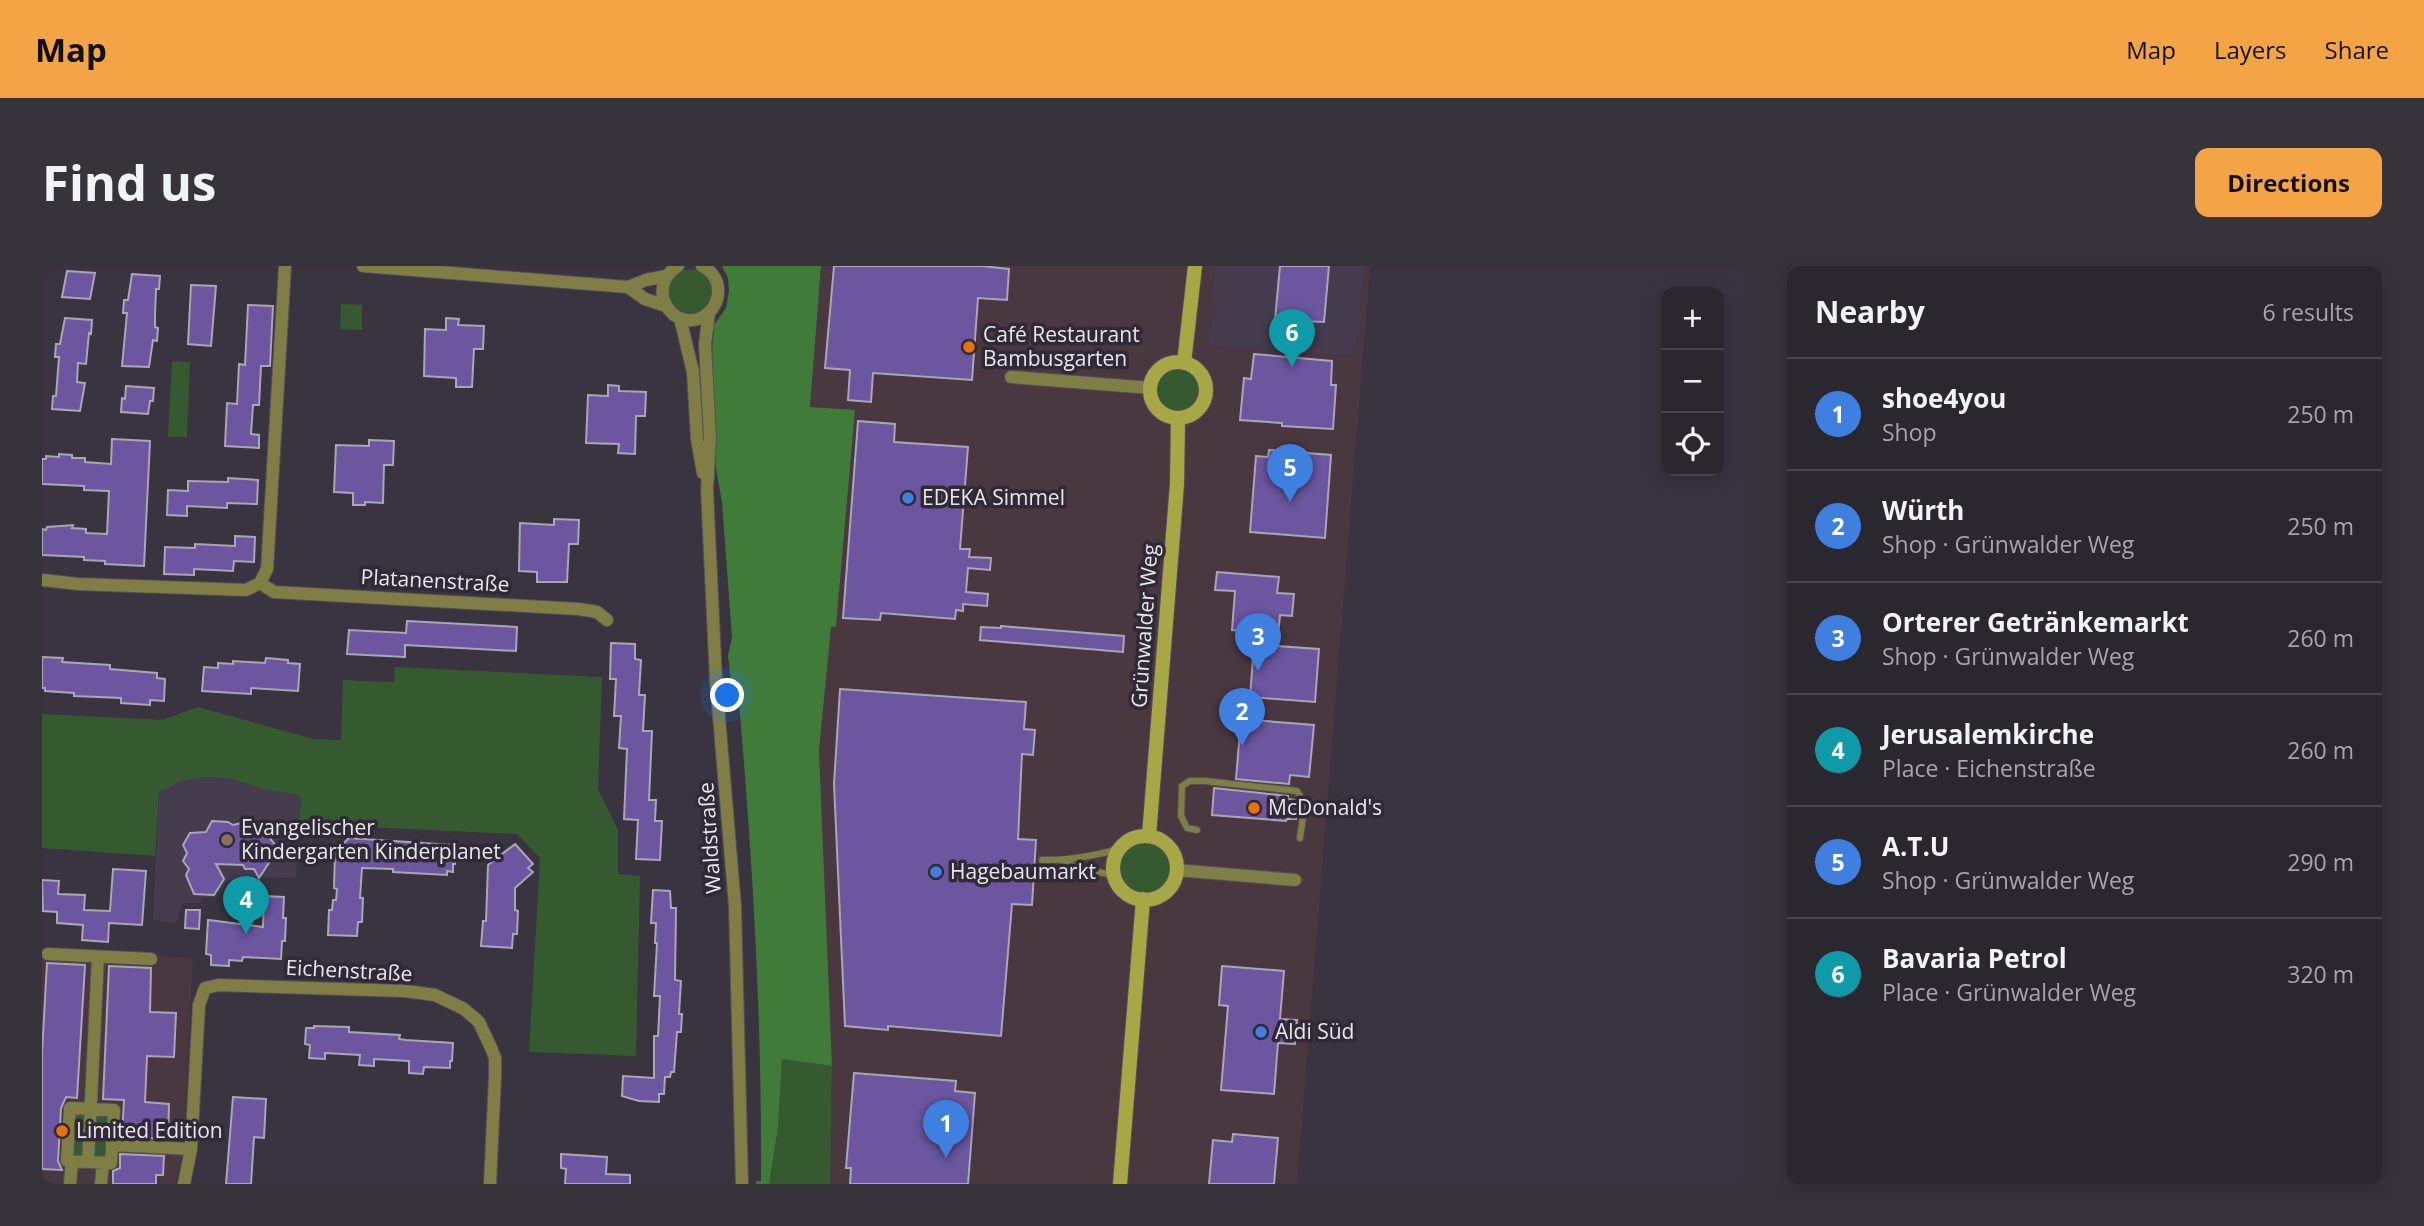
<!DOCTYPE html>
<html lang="en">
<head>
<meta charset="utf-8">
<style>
  body { margin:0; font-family:"Open Sans",sans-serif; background:#37333b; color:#f1f3f6 }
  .controls { position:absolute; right:21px; top:21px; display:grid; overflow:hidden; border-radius:14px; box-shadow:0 4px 18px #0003 }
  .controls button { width:63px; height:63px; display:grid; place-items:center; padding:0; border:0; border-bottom:2px solid #47444b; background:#2b272f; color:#f1f3f6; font:35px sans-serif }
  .you { position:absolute; left:686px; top:430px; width:24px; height:24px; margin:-18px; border:5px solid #fff; border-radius:50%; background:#1a73e8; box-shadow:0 0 0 10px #1a73e833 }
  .badge { display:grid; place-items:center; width:46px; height:46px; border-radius:50%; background:#f4a444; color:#fff; font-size:23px; font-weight:700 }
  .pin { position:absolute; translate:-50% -58px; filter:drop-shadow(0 2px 4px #0008) }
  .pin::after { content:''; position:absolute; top:37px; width:24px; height:21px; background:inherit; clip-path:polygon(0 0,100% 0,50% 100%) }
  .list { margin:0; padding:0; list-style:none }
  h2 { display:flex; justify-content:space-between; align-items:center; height:91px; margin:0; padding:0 28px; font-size:30px }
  h2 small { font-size:23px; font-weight:400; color:#a6a5aa }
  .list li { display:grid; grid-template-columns:46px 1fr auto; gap:21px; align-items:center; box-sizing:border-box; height:112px; padding:0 28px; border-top:2px solid #47444b }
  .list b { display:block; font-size:26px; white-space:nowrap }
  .list p { margin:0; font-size:23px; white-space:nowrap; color:#a6a5aa }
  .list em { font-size:23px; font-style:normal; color:#a6a5aa }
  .icon { flex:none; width:38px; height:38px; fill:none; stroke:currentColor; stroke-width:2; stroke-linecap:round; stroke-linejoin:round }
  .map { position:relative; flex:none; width:1703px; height:918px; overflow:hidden; border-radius:14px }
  header { display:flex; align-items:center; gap:42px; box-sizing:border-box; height:98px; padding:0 35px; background:#f4a444; color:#111 }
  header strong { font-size:33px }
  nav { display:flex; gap:38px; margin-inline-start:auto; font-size:24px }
  .intro { display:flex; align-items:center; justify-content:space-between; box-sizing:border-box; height:168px; padding:0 42px }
  h1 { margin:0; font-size:49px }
  .button { padding:18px 32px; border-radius:14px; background:#f4a444; color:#111; font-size:24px; font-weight:700 }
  main { display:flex; gap:42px; padding:0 42px }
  aside { flex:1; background:#2b272f; border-radius:14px; box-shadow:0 4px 18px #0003 }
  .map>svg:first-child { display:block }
  .commercial { fill:#4a3841 }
  .built { fill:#453c4d }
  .green { fill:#355a30 }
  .forest { fill:#417b3a }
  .building { fill:#6b569f; stroke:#a9a6b5; stroke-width:2 }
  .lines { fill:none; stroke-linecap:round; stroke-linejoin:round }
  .lane-casing { stroke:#55505b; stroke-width:8 }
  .street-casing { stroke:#55505b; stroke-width:14 }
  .secondary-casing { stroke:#55505b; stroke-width:16 }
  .lane { stroke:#7f7f45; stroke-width:6 }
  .street { stroke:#7f7f45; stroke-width:12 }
  .secondary { stroke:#a8a746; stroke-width:14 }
  .food-dot { fill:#e8710a; stroke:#2f2a35; stroke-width:2.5 }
  .shop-dot { fill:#3f7fe0; stroke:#2f2a35; stroke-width:2.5 }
  .education-dot { fill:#8d6e63; stroke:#2f2a35; stroke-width:2.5 }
  .labels { text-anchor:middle; stroke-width:7; stroke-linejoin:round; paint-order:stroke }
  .poi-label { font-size:21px; fill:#e9e5ed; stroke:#2f2a35; text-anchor:start }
  .street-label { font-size:21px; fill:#e9e5ed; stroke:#2f2a35 }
</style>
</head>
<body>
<header>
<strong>Map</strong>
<nav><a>Map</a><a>Layers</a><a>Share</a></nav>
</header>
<div class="intro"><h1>Find us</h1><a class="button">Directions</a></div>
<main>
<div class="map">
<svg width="1703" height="918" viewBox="0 0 1703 918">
  <rect width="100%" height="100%" fill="#39343f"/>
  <path class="commercial" d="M779 0H1173L1167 81 1314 90 1322 0H1328L1255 918H788L790 800 777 484 789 360H794L813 144 768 141Z
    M0 683 151 692 141 887 133 918H0Z"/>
  <path class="built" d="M1173 0H1322L1314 90 1167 81Z
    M161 511 186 512 225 524 256 529 259 533 254 612 208 611 185 615 174 631H160L158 637H141L134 657 111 654 117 526 138 515Z"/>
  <path class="green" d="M626 25a22 22 0 1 1 44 0a22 22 0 1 1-44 0Z
    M299 38 320 39V64L298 63Z
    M130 95 148 96 145 171H126Z
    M1115 124a21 21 0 1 1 42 0a21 21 0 1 1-42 0Z
    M353 401 560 411 556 523 576 564V608L598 610 594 790 487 786 498 592 475 568 257 558 259 533 256 529 225 524 186 512 161 511 139 515 117 526 113 590 0 582V448L121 454 156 441 271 473 299 474 301 414 352 416Z
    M1077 602a26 26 0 1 1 52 0a26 26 0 1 1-52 0Z
    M740 793 790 800 788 918H727L736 862Z
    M33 846 68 847 66 892 31 891Z"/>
  <path class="forest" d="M680 0H779L768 141 813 144 794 360 789 361 777 484 790 800 740 793 736 862 727 918H714V915H719C720 746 710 582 695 414H689L686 390 690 371 680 236 674 203 670 87 672 59 684 42 687 25 686 12Z"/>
  <path class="building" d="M792 0H940L967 3 965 34 936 32 930 114 831 107 829 136 806 134 808 104 783 102Z
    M1238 0H1287L1282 56 1233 54Z
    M25 5 53 7 48 33 20 31Z
    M90 8 118 10 117 23H114L113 49V61L116 62 115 75 111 74 107 101 80 100 85 47H81L82 34H86Z
    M149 19 174 20 169 80 146 78Z
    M206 39 231 40 228 100H219L217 139H211L209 168 217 169V182L183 180 185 137 195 138 197 98 203 99Z
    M23 52 50 54 49 68 47 67 44 98 36 97 35 116 43 117 38 145 10 143 11 130H14L17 91H13L14 78H18Z
    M404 52 417 53 416 59 442 60 441 83H432L430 121H414V112L382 110 383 63 404 64Z
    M1212 88 1290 95 1289 119H1294L1291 163 1240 160V157L1198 154 1202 112 1209 113Z
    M566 119 577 120V125L604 126 603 150H594L593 188 576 187 577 178 544 177 546 129 566 130Z
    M84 120 112 122 111 135H108L106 148 79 146 80 132 83 133Z
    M816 155 853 158 852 176 926 181 918 283H928L927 291 949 292 948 304 926 302 924 326 946 328 945 340 921 338V345L914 344 913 353 839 347 838 354 801 352Z
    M70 173 108 175 102 300 63 298V295L42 294V291L0 289V263L4 264 5 261 31 259 30 262 44 263V267L65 268 67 225 42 224V220L0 218V193H4V190L17 191V188L30 189V192H43V196L69 198Z
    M327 174 352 175 351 199H342L341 237 323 236V239H311V227L292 226 294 179 327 180Z
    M1227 184 1289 189 1283 272 1208 266 1214 190 1226 191Z
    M186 212 216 214 215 238 185 237V242L145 240V250L125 249 126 224 146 225V215L186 216Z
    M512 253 537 254 536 278H527L525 316H495V306L477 305 478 257 512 259Z
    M193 270 213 271 212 296 192 295 191 305 152 303V309L122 308 123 281 153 282V278L193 280Z
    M1175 306 1237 311 1235 327 1252 328 1250 350 1238 349 1235 380 1277 383 1273 436 1208 431 1213 366 1190 364 1193 325 1173 324Z
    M365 355 475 361 474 385 363 379V391L305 388 307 364 364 367Z
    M959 360 1082 370 1081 386 938 374 939 361 959 362Z
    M569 377 593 378V393L599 394 597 429H603L601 465H610L607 534H614L613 555H620L618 594 594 593 596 554 582 553 585 483 577 482 579 450H572L574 413H568Z
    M0 391 21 392 20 396 68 399V403L115 407V412L123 413 122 435 108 434V439L79 437V432L32 430V427L3 425V422H0Z
    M224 392 246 394V397L258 398 256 425 209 422V428L160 425 162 401 176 402V397L191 398V395L223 397Z
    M798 423 984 436 982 463 993 464 991 489 980 488 976 573 994 574 990 639 970 638 959 770 846 760V764L803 760 792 518Z
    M1199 453 1272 459 1267 511 1248 509 1247 518 1194 513Z
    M1172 522 1246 530V533L1253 534 1254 537V553H1245L1244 555 1170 549Z
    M170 555 186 556 191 559 199 557 212 558 217 566 233 567 228 572 236 583 217 612 212 603H203L201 599 174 598 182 613 172 629 152 628 144 609 147 603 141 595 145 587 141 579 148 567 164 566Z
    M307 572 410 579V581H414L413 598H411V606L405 605V609L351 606V603L320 602 318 632H321L320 656H316L315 670 286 669 287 644H290L291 634H294L295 623 292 622 293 585Z
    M473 578 491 598 486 602 491 606 473 622V644L476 645 475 668H471L470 682 439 680 441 655H444L446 599Z
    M71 603 104 605 100 659 67 657 66 676 40 674 41 659 15 657V646L1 645 0 614 17 615 16 628 43 629 42 644 68 645Z
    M611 624 628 625 629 642H634L633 714 639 715 637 748H640L639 766H635L632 806H629L628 811H623L622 828H617V836L597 835 580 830 581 810 612 812V770H616L618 730H612L615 677H613L614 657H609Z
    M222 630 242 631 241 652H244L243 675H240L239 693 201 691 200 695 187 694V700L169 699V689L164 688 166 654 221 661Z
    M144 644H158L157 663 143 662Z
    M5 697 43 699 35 832 24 831 19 842 16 895 20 904 0 903V787Z
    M67 700 109 702 108 746 134 747 132 791 105 790 103 836 127 838 126 873 80 871 82 834 61 833Z
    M1180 700 1242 705 1238 753 1255 754 1253 778 1236 777 1232 828 1179 824 1186 740 1177 739Z
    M272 760 307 761V766L358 769 357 773 364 774 411 777 410 795H408V802L382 801 381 808 367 807V795L332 793V800L317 799 318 789 283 787V793L267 792 268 779 263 778 264 762H272Z
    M812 807 914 815 913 825 933 827 926 918H808L809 902H804Z
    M191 831 224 833 222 872 212 871 209 918H184Z
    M1191 868 1236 872 1232 918H1167L1171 874 1190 876Z
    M78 888 122 890 121 909H114V918H71V905L78 902Z
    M519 888 565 891 564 908 588 909V918H523L524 903 519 902Z"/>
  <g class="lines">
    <g class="lane-casing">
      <path id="lane" d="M1155 564 1145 562 1139 550 1140 520 1148 515H1163L1255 525C1265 538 1260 556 1258 572
        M1000 594C1027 595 1051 590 1077 583
        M1022 596 1040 603 1072 609"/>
    </g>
    <g class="street-casing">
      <path id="street" d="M321 0 586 21 604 14 624 10
        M636 0C601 22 632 70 664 49 671 44 676 35 676 26 677 15 670 5 660 0
        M586 21 603 33 624 40
        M667 46 663 78 668 173 665 224 674 415 693 640 700 918
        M638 52 651 106 655 173 661 207
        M969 111 1109 122
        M0 314 36 318 204 324 218 317 225 303 226 287 243 0
        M218 317 232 326 537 343 555 346 565 354
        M1134 604 1253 614
        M6 688 109 693
        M28 842 72 844 69 897 25 895Z
        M27 867 70 869
        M70 879 149 883
        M46 896 56 691
        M28 918 30 895
        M59 918 61 897
        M142 918 149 883 157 739 163 722 177 719 363 725 393 729 422 743 437 756 450 784 453 792V811L448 918"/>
    </g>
    <g class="secondary-casing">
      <path id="secondary" d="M1108 124a28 28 0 1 1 56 0a28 28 0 1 1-56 0Z
        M1142 97 1153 0
        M1107 570 1135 218 1136 152
        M1071 602a32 32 0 1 1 64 0a32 32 0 1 1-64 0Z
        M1078 918 1101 633"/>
    </g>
    <use href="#lane" class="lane"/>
    <use href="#street" class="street"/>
    <use href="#secondary" class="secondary"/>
  </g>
  <g class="food-dot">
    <circle cx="927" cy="81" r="7"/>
    <circle cx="1212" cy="542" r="7"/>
    <circle cx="20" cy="865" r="7"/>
  </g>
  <g class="shop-dot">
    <circle cx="866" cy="232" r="7"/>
    <circle cx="894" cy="606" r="7"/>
    <circle cx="1219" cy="766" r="7"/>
  </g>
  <circle class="education-dot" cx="185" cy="574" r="7"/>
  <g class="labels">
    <g class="poi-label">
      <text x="941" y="76">Café Restaurant<tspan x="941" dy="24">Bambusgarten</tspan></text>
      <text x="880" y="239">EDEKA Simmel</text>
      <text x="1226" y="549">McDonald's</text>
      <text x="199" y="569">Evangelischer<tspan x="199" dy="24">Kindergarten Kinderplanet</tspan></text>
      <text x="908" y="613">Hagebaumarkt</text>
      <text x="1233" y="773">Aldi Süd</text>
      <text x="34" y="872">Limited Edition</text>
    </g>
    <g class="street-label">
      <text transform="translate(393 315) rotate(3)" y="7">Platanenstraße</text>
      <text transform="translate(1103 360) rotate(-86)" y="7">Grünwalder Weg</text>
      <text transform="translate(668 572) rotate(-94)" y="7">Waldstraße</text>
      <text transform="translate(307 705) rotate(3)" y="7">Eichenstraße</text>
    </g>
  </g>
</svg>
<div class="controls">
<button>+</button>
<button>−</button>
<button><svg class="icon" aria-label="locate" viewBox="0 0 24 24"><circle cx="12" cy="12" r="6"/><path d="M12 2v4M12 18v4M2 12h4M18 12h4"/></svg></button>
</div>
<div class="you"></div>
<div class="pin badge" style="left:904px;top:892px;background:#3f7fe0">1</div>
<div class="pin badge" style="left:1200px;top:480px;background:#3f7fe0">2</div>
<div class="pin badge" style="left:1216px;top:405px;background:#3f7fe0">3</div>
<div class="pin badge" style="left:204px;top:668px;background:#0f9aa8">4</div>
<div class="pin badge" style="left:1248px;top:236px;background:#3f7fe0">5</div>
<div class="pin badge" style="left:1250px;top:101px;background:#0f9aa8">6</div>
</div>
<aside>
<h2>Nearby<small>6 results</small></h2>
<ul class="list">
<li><span class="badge" style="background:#3f7fe0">1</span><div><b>shoe4you</b><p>Shop</p></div><em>250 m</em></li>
<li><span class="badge" style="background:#3f7fe0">2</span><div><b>Würth</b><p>Shop · Grünwalder Weg</p></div><em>250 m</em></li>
<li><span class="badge" style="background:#3f7fe0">3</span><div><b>Orterer Getränkemarkt</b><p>Shop · Grünwalder Weg</p></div><em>260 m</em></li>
<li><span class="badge" style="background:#0f9aa8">4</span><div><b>Jerusalemkirche</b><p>Place · Eichenstraße</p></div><em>260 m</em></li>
<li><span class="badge" style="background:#3f7fe0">5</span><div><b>A.T.U</b><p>Shop · Grünwalder Weg</p></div><em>290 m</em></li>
<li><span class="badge" style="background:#0f9aa8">6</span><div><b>Bavaria Petrol</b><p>Place · Grünwalder Weg</p></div><em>320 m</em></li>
</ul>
</aside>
</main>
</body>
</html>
